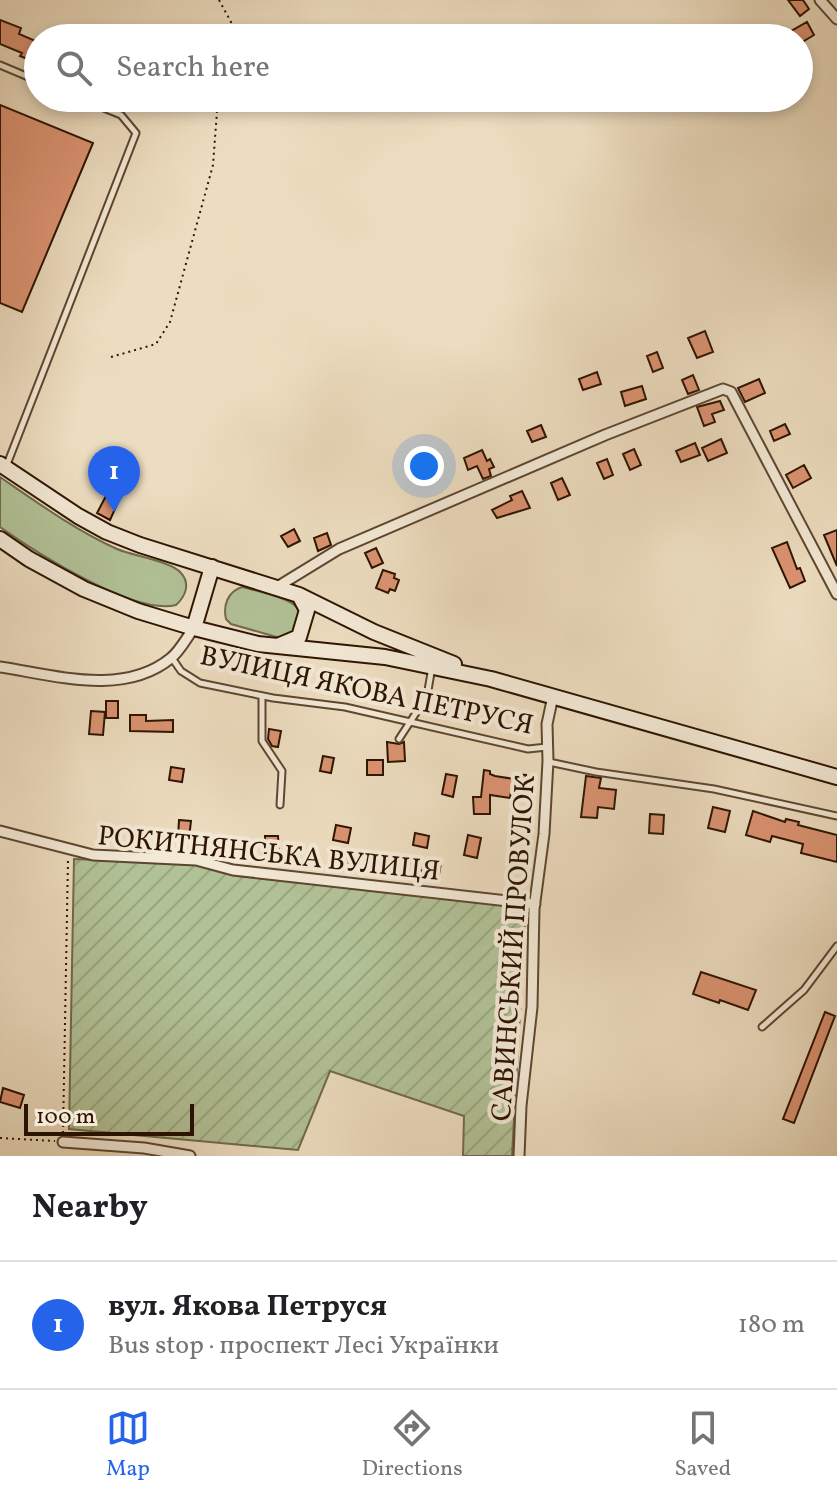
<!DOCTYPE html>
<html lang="en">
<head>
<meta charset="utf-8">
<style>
  body { margin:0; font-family:Vollkorn,serif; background:#f6f6f6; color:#202124 }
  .scale { position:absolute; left:24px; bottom:20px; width:170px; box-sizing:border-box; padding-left:8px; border:4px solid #2d1400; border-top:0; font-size:22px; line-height:28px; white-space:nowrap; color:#2d1400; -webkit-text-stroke:6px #f3e9d6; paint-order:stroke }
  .you { position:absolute; left:424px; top:466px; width:28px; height:28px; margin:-20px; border:6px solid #fff; border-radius:50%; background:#1a73e8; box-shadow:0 0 0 12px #1a73e833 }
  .badge { display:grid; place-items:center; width:52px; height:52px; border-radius:50%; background:#2563eb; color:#fff; font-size:26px; font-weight:700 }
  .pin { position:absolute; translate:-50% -66px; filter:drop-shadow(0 2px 4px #0008) }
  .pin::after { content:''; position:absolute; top:42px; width:28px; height:24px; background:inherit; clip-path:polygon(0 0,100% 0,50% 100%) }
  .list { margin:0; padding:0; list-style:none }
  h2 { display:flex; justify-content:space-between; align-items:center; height:104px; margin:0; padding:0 32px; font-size:34px }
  h2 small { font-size:26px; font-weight:400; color:#757577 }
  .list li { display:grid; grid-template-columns:52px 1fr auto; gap:24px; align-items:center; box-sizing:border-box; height:128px; padding:0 32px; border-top:2px solid #e0e0e0 }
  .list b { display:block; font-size:30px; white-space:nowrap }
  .list p { margin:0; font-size:26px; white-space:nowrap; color:#757577 }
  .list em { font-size:26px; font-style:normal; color:#757577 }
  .icon { flex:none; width:44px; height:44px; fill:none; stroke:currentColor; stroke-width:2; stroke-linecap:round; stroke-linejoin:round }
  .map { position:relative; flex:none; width:837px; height:1156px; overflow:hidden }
  .search { position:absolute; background:#fff; box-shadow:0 4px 12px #0003; left:24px; right:24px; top:24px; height:88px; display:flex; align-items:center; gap:20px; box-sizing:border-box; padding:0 28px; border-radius:44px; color:#757577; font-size:30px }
  .sheet { height:232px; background:#fff }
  nav { display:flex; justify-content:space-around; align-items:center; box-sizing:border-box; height:112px; border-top:2px solid #e0e0e0; background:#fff; font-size:22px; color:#757577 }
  nav a { display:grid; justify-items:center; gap:4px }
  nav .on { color:#2563eb }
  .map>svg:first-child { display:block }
  .grass { fill:#b2c297; stroke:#706b4c; stroke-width:2 }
  .garden { fill:url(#garden-furrows); stroke:#706b4c; stroke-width:2 }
  .building { fill:#db9372; stroke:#2d1400; stroke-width:2 }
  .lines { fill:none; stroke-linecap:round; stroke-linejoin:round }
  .lane-casing { stroke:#5d4630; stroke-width:9 }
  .street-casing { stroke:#5d4630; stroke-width:13 }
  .secondary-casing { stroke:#2d1400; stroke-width:18 }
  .path { stroke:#2d1400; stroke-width:2; stroke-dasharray:2 4; stroke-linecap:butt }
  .lane { stroke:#f3e9d6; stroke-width:5 }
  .street { stroke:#f3e9d6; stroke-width:9 }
  .secondary { stroke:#f3e9d6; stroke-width:14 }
  .labels { text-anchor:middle; stroke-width:8; stroke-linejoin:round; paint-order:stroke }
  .street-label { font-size:28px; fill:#2d1400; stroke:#f3e9d6 }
</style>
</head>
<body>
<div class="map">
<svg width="837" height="1156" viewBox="0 0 837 1156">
  <defs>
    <pattern id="garden-furrows" width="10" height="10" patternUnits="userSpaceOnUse" patternTransform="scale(2)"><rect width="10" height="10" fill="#b2c297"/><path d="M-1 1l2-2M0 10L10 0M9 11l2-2" fill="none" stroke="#99a680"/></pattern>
  </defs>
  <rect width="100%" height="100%" fill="#edddc0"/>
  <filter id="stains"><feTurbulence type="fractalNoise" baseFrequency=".0025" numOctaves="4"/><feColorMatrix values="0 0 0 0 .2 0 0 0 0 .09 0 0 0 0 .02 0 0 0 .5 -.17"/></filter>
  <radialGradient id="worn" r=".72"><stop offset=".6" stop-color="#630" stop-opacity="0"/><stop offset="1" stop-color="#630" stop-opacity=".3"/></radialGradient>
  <path class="grass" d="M0 477C38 503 75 530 117 549 133 556 171 561 181 573 191 584 185 597 176 605 135 616 34 551 0 527Z
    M242 587C254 590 293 598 298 609 301 615 299 624 298 630L280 638 231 624 226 619C223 606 227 592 242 587Z"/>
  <path class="garden" d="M74 859 197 864 239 876 526 905 512 1156H463L464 1116 330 1071 298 1150 69 1129Z"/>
  <path class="building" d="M788 0H803L809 9 800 16Z
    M0 20 21 28 19 34 38 42 32 61 20 56 22 53 0 44Z
    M807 22 814 35 799 44V38H779Z
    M0 105 93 143 22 312 0 303Z
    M705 331 713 352 697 358 688 338Z
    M657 352 663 368 653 372 647 356Z
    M597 372 601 384 583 390 579 379Z
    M693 375 699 390 688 394 682 380Z
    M759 379 765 393 745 402 738 388Z
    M642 386 646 399 625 406 621 392Z
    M720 401 724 410 712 414 715 422 704 426 697 407Z
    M785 424 790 434 774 441 770 431Z
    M541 425 546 437 532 442 527 431Z
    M721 439 727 453 708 461 702 448Z
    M695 443 700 455 681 462 676 451Z
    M634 449 641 465 630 470 623 454Z
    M482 450 487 461 490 459 494 467 489 469 491 476 483 479 477 466 468 470 464 458Z
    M607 459 613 475 604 479 597 463Z
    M804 465 811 478 793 488 786 475Z
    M562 478 570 495 558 500 551 483Z
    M522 491 530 508 497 518 492 510 512 500 510 496Z
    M107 494 119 500 110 520 97 513Z
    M294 529 300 541 288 547 281 536Z
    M837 530V566L824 535Z
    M327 533 331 545 318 551 314 538Z
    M787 542 797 569 800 568 805 581 790 588 772 548Z
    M376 548 383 563 372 568 365 553Z
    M383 570 395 574 394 578 399 580 395 591 390 589 388 593 376 588Z
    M106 701H118V718H106Z
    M91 711 105 712 103 735 89 734Z
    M130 715H146V721L173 720V732L130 731Z
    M269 729 281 731 278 747 272 746 268 739Z
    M387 742 399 744 404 742 405 761 388 762Z
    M323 756 334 758 331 773 320 771Z
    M367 760H383V775H367Z
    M171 767 184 769 182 782 169 780Z
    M484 770 490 771V774L495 776 514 779V774L526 775 524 792 511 791 510 798 490 795V814H474L473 797H481Z
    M446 774 457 776 453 797 442 794Z
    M586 776 601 778 599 788 616 790 614 809 598 807 597 818 581 817Z
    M713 807 730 811 725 832 708 828Z
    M753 811 785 822 786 819 799 822 798 825 837 835V862L801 853 803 844 772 836 770 842 746 835Z
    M650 814 664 815 663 834 649 833Z
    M179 820 191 821 189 838 178 837Z
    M336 825 351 828 348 843 333 840Z
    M415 833 429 836 427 848 413 845Z
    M468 835 481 838 477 858 464 855Z
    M265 836H278L279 852 265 853Z
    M339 854 350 855 349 871 338 870Z
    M419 859 441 863 439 874 417 870Z
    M403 862 415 864 413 880 400 878Z
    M701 972 756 990 748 1010 720 1000 719 1003 693 994Z
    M825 1012 835 1016 794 1123 783 1119Z
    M3 1088 24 1095 20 1108 0 1102Z"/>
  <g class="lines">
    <g class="lane-casing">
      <path id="lane" d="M0 65 38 81
        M6 467 136 133 121 115 79 98
        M172 658 181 671 200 683 273 698 345 707 528 749 547 747
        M262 696V741L282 771 280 805
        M399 739 427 696 432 667
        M549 762 596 772 714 789 837 816
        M762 1027 804 990 837 946"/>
    </g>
    <g class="street-casing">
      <path id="street" d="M820 0 837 19
        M277 587 339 549 605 435 723 389 731 392 837 594
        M0 667C54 675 124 697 171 658 180 651 187 637 194 628
        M0 831 93 855 196 860 233 870 535 904
        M63 1142 144 1148 190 1156
        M519 1156 521 1106 532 1007 534 909 544 834 548 761 547 724 553 696"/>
    </g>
    <g class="secondary-casing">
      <path id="secondary" d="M0 464 78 516 107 532 140 545 299 595 374 632 454 664
        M0 539 29 559 84 589 138 611 194 628 258 644 385 657 491 679 837 777
        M194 628 212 567
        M280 645 299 637 307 610 299 595"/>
    </g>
    <path class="path" d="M219 0 231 22 227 38
      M111 357 156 344 170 322 213 165 218 98
      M63 1133 68 859
      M0 1138 55 1141"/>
    <use href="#lane" class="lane"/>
    <use href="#street" class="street"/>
    <use href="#secondary" class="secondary"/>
  </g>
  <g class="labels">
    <g class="street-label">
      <text transform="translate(367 689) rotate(12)" y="10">ВУЛИЦЯ ЯКОВА ПЕТРУСЯ</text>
      <text transform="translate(269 852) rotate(6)" y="10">РОКИТНЯНСЬКА ВУЛИЦЯ</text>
      <text transform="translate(512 948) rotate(-86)" y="10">САВИНСЬКИЙ ПРОВУЛОК</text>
    </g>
  </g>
  <rect width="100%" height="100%" filter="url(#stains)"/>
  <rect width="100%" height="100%" fill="url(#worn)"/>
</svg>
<div class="scale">100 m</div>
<div class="you"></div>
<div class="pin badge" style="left:114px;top:512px">1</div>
<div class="search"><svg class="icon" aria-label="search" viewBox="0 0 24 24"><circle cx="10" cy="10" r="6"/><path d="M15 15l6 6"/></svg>Search here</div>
</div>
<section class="sheet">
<h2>Nearby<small></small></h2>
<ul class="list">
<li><span class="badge">1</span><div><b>вул. Якова Петруся</b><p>Bus stop · проспект Лесі Українки</p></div><em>180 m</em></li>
</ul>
</section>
<nav>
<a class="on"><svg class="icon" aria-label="map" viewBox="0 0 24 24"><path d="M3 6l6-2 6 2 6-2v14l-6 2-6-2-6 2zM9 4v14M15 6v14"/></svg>Map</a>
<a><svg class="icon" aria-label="directions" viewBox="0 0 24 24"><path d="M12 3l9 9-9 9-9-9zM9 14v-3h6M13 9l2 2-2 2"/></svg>Directions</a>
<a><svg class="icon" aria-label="saved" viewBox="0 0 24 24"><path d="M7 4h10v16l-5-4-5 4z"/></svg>Saved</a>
</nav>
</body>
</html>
